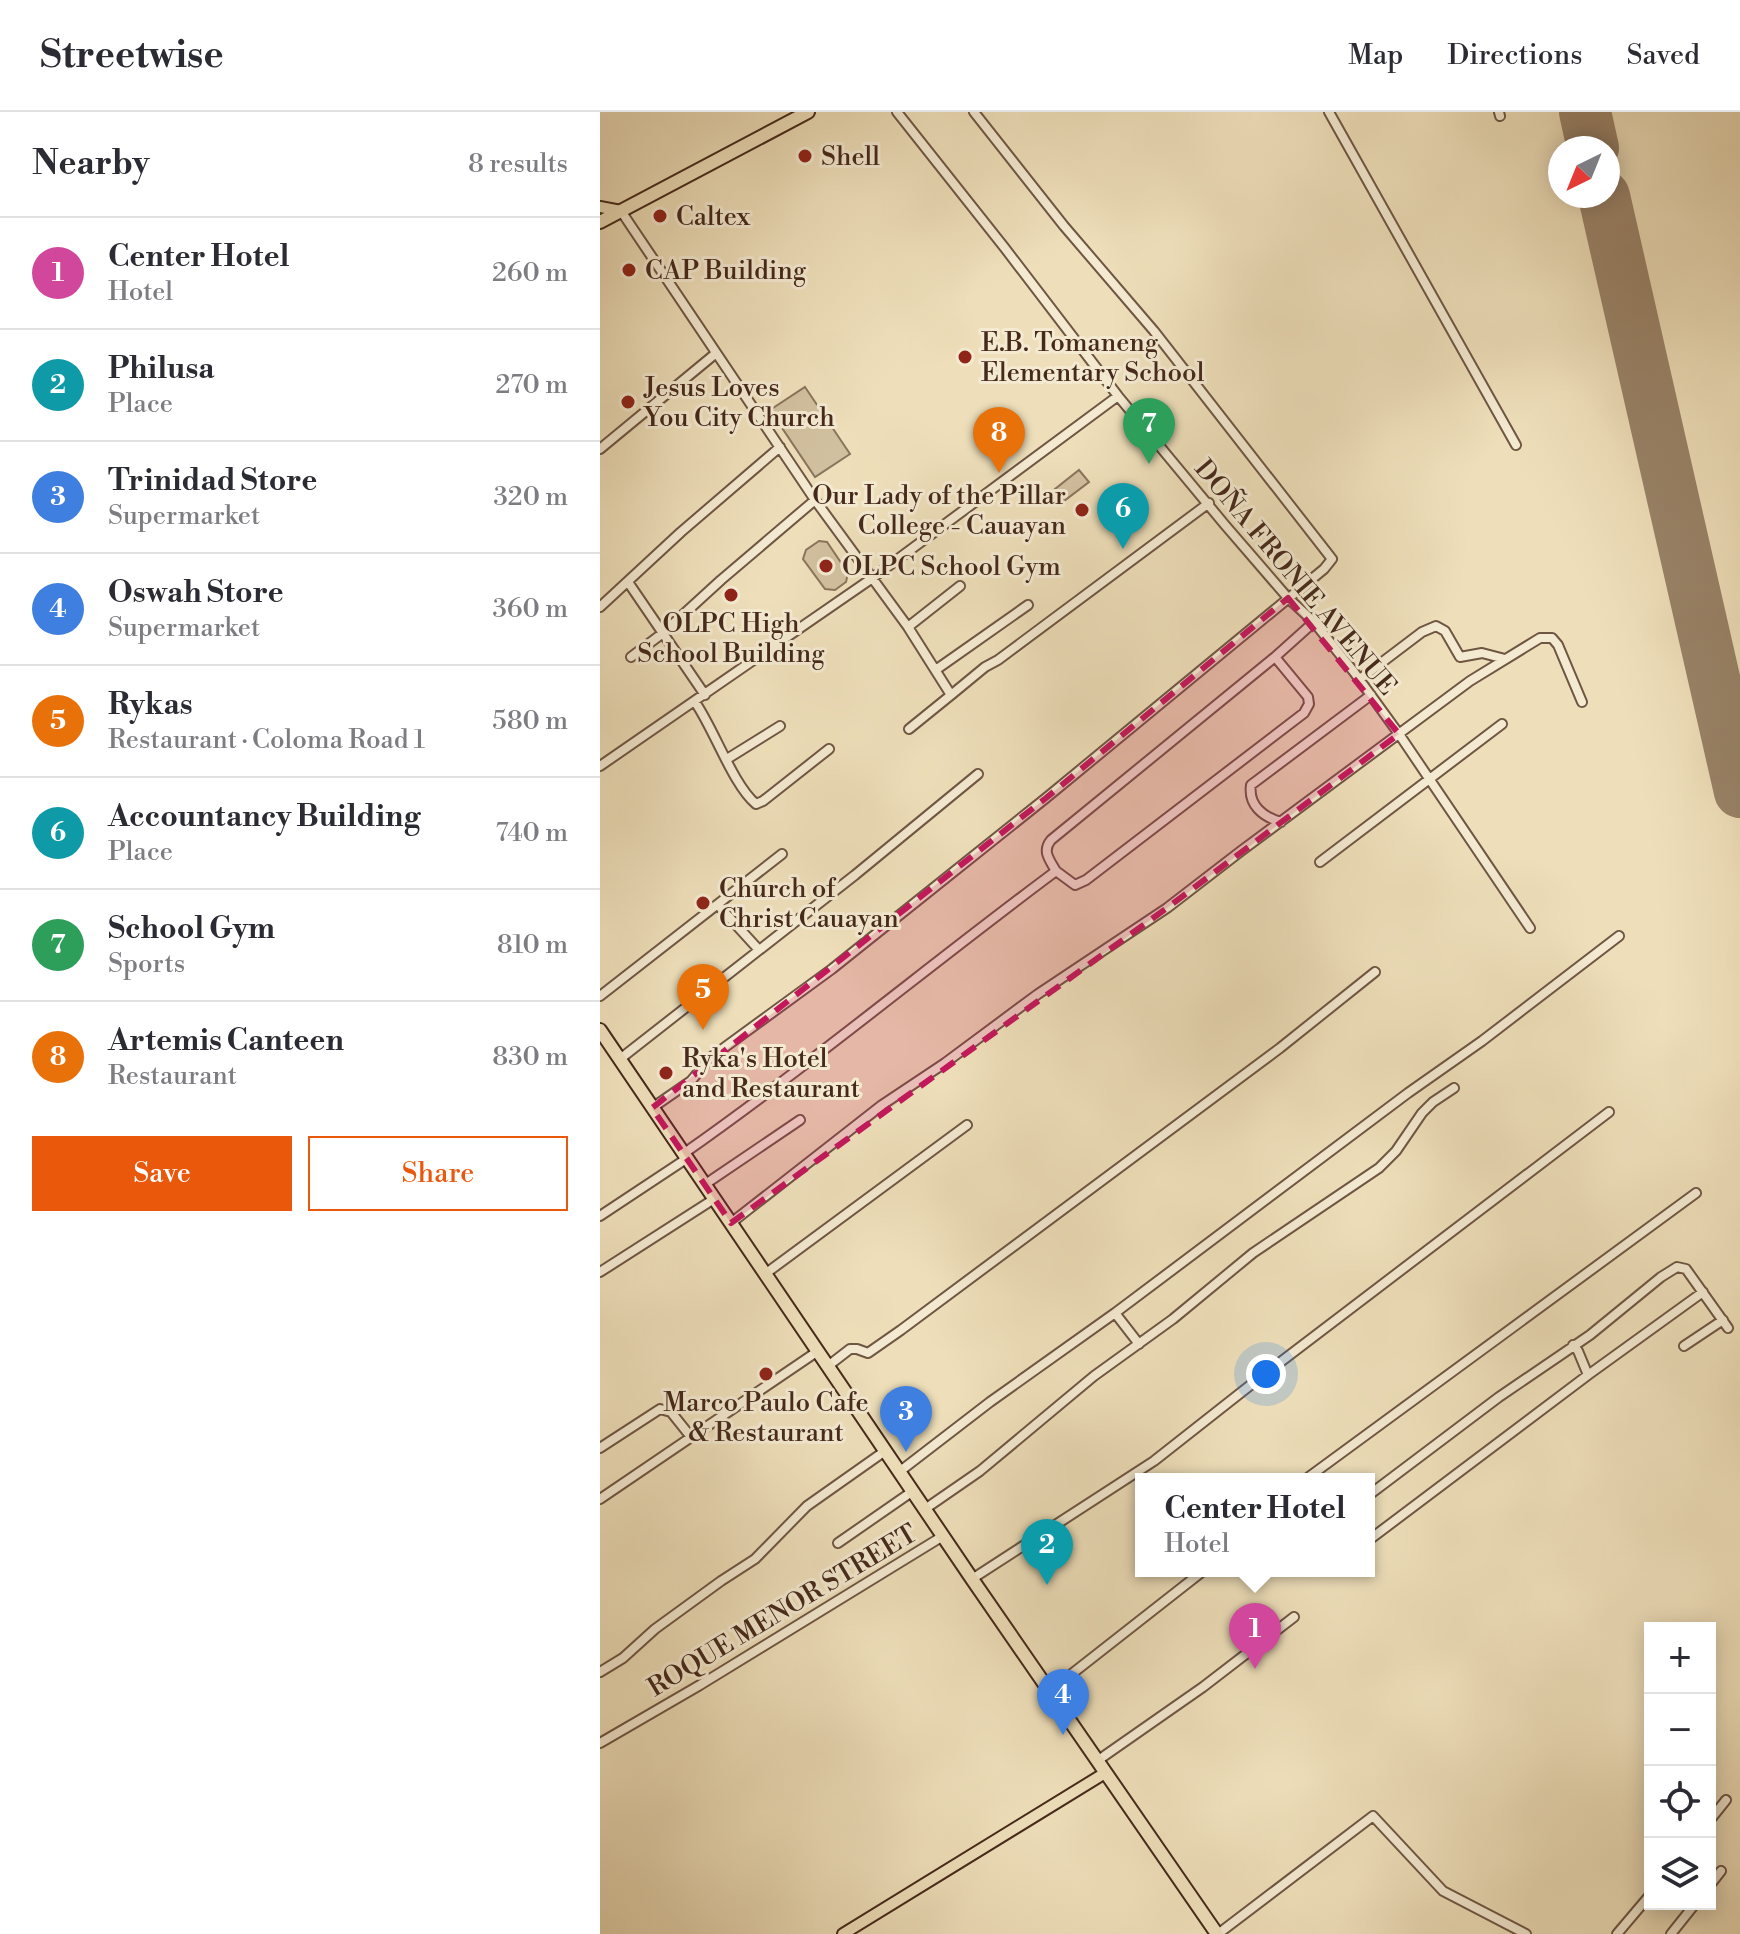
<!DOCTYPE html>
<html lang="en">
<head>
<meta charset="utf-8">
<style>
  body { margin:0; font-family:"Libre Bodoni",serif; background:#f2f2f3; color:#2b2b33 }
  .controls { position:absolute; right:24px; bottom:24px; display:grid; overflow:hidden; border-radius:0px; box-shadow:0 4px 20px #0003 }
  .controls button { width:72px; height:72px; display:grid; place-items:center; padding:0; border:0; border-bottom:2px solid #e1e1e2; background:#fff; color:#2b2b33; font:40px sans-serif }
  .compass { position:absolute; left:948px; top:24px; width:72px; height:72px; border-radius:50%; background:#fff; box-shadow:0 4px 20px #0003; rotate:223deg }
  .you { position:absolute; left:666px; top:1262px; width:28px; height:28px; margin:-20px; border:6px solid #fff; border-radius:50%; background:#1a73e8; box-shadow:0 0 0 12px #1a73e833 }
  .badge { display:grid; place-items:center; width:52px; height:52px; border-radius:50%; background:#ea580c; color:#fff; font-size:26px; font-weight:700 }
  .pin { position:absolute; translate:-50% -66px; filter:drop-shadow(0 2px 4px #0008) }
  .pin::after { content:''; position:absolute; top:42px; width:28px; height:24px; background:inherit; clip-path:polygon(0 0,100% 0,50% 100%) }
  .popup { position:absolute; left:535px; top:1361px; width:240px; height:104px; box-sizing:border-box; display:grid; place-content:center; border-radius:0px; background:#fff; filter:drop-shadow(0 2px 6px #0005); font-size:26px; white-space:nowrap; color:#7c7c81 }
  .popup b { font-size:30px; color:#2b2b33 }
  .popup::after { content:''; position:absolute; left:50%; top:100%; margin-left:-16px; border:16px solid transparent; border-top-color:#fff }
  .list { margin:0; padding:0; list-style:none }
  h2 { display:flex; justify-content:space-between; align-items:center; height:104px; margin:0; padding:0 32px; font-size:34px }
  h2 small { font-size:26px; font-weight:400; color:#7c7c81 }
  .list li { display:grid; grid-template-columns:52px 1fr auto; gap:24px; align-items:center; box-sizing:border-box; height:112px; padding:0 32px; border-top:2px solid #e1e1e2 }
  .list b { display:block; font-size:30px; white-space:nowrap }
  .list p { margin:0; font-size:26px; white-space:nowrap; color:#7c7c81 }
  .list em { font-size:26px; font-style:normal; color:#7c7c81 }
  .actions { display:flex; gap:16px; padding:24px 32px }
  .actions a { flex:1; padding:18px 0; border:2px solid #ea580c; border-radius:0px; text-align:center; font-size:28px; color:#ea580c }
  .actions .main { background:#ea580c; color:#fff }
  .icon { flex:none; width:44px; height:44px; fill:none; stroke:currentColor; stroke-width:2; stroke-linecap:round; stroke-linejoin:round }
  .map { position:relative; flex:none; width:1140px; height:1822px; overflow:hidden }
  header { display:flex; align-items:center; gap:48px; box-sizing:border-box; height:112px; padding:0 40px; background:#fff; border-bottom:2px solid #e1e1e2 }
  header strong { font-size:38px }
  nav { display:flex; gap:44px; margin-inline-start:auto; font-size:28px }
  main { display:flex }
  aside { flex:1; background:#fff }
  .map>svg:first-child { display:block }
  .green { fill:#d1c09f; stroke:#8b745d; stroke-width:2 }
  .lines { fill:none; stroke-linecap:round; stroke-linejoin:round }
  .taxiway { stroke:#9a846a; stroke-width:20 }
  .runway { stroke:#9a846a; stroke-width:52 }
  .minor-casing { stroke:#6f5643; stroke-width:12 }
  .major-casing { stroke:#45291b; stroke-width:14 }
  .highway-casing { stroke:#45291b; stroke-width:16 }
  .minor { stroke:#f4ead2; stroke-width:8 }
  .major { stroke:#eedfba; stroke-width:10 }
  .highway { stroke:#eedfba; stroke-width:12 }
  .marked { fill:#c2185b; fill-opacity:0.2; stroke:#c2185b; stroke-width:6; stroke-dasharray:16 10; stroke-linejoin:round }
  .poi-dot { fill:#8f2418; stroke:#f4ead2; stroke-width:3 }
  .labels { text-anchor:middle; stroke-width:6; stroke-linejoin:round; paint-order:stroke }
  .poi-label { font-size:26px; fill:#45291b; stroke:#f4ead2; text-anchor:start }
  .street-label { font-size:26px; fill:#45291b; stroke:#f4ead2 }
</style>
</head>
<body>
<header>
<strong>Streetwise</strong>
<nav><a>Map</a><a>Directions</a><a>Saved</a></nav>
</header>
<main>
<aside>
<h2>Nearby<small>8 results</small></h2>
<ul class="list">
<li><span class="badge" style="background:#d1479c">1</span><div><b>Center Hotel</b><p>Hotel</p></div><em>260 m</em></li>
<li><span class="badge" style="background:#0f9aa8">2</span><div><b>Philusa</b><p>Place</p></div><em>270 m</em></li>
<li><span class="badge" style="background:#3f7fe0">3</span><div><b>Trinidad Store</b><p>Supermarket</p></div><em>320 m</em></li>
<li><span class="badge" style="background:#3f7fe0">4</span><div><b>Oswah Store</b><p>Supermarket</p></div><em>360 m</em></li>
<li><span class="badge" style="background:#e8710a">5</span><div><b>Rykas</b><p>Restaurant · Coloma Road 1</p></div><em>580 m</em></li>
<li><span class="badge" style="background:#0f9aa8">6</span><div><b>Accountancy Building</b><p>Place</p></div><em>740 m</em></li>
<li><span class="badge" style="background:#2e9e5b">7</span><div><b>School Gym</b><p>Sports</p></div><em>810 m</em></li>
<li><span class="badge" style="background:#e8710a">8</span><div><b>Artemis Canteen</b><p>Restaurant</p></div><em>830 m</em></li>
</ul>
<div class="actions"><a class="main">Save</a><a>Share</a></div>
</aside>
<div class="map">
<svg width="1140" height="1822" viewBox="0 0 1140 1822">
  <rect width="100%" height="100%" fill="#eedfba"/>
  <filter id="stains"><feTurbulence type="fractalNoise" baseFrequency=".0025" numOctaves="4"/><feColorMatrix values="0 0 0 0 .2 0 0 0 0 .09 0 0 0 0 .02 0 0 0 .5 -.17"/></filter>
  <radialGradient id="worn" r=".72"><stop offset=".6" stop-color="#630" stop-opacity="0"/><stop offset="1" stop-color="#630" stop-opacity=".3"/></radialGradient>
  <path class="green" d="M205 275 250 342 215 365 170 298Z
    M479 358 489 370 464 389 455 377Z
    M219 429 227 430 248 461 246 470 235 478 225 477 203 447 206 438Z"/>
  <g class="lines">
    <path class="taxiway" d="M1119 588 1126 612 1140 624
      M1139 674 1140 654"/>
    <path class="runway" d="M985 0 993 36
      M1004 84 1140 680"/>
    <g class="minor-casing">
      <path id="minor" d="M297 0 404 135 518 284 625 413 688 486 714 510 754 560 799 622 930 816
        M729 0 916 333
        M899 0 900 4
        M21 99 215 388 308 515 351 583 309 617
        M0 337 115 242
        M28 470 105 583
        M0 495 81 420 180 335
        M308 515 360 474
        M31 545 63 521 121 468 215 388
        M337 557 428 493
        M760 567 822 520 836 514 845 519 860 545 882 541 905 547
        M351 583 385 555 398 548 609 391
        M95 590C114 617 133 673 156 692L163 689 229 637
        M127 647 180 614
        M0 654 271 467 518 284
        M681 710C663 705 648 693 651 673L771 583
        M720 750 902 612
        M456 759 475 773 486 768 704 601 709 592 708 585 675 545
        M118 793 159 838
        M0 884 182 742
        M20 947 255 763 378 662
        M52 996 91 969 110 946 232 857 446 686 724 457 732 447 554 219 464 114 374 0
        M83 1042C211 952 331 852 456 759 449 747 442 739 451 728L675 545 714 510
        M104 1073 200 1008
        M0 1104 86 1047
        M131 1111 282 993 345 951 438 882 567 796 641 739 870 569 940 526H952L958 533 982 590
        M0 1160 114 1087
        M165 1162 367 1013
        M539 1232 515 1201 808 981 882 929 1019 824
        M1084 1234 1123 1208
        M228 1254 250 1237H257L268 1241 301 1218 680 936 775 860
        M988 1263 1103 1180
        M0 1336 60 1297 71 1300 91 1325
        M299 1360 390 1290 515 1201
        M706 1367 1096 1081
        M769 1383 899 1285 990 1223 1061 1165 1077 1155 1086 1157 1128 1216
        M0 1387 218 1239
        M325 1397 380 1359 494 1264 573 1207 653 1141 779 1056 796 1039 822 1001 833 990 854 976
        M769 1428 988 1263 978 1239 973 1233
        M238 1431 313 1379
        M372 1467 554 1349 662 1264 1009 1000
        M0 1560 23 1546 55 1517 121 1469 155 1447 207 1394 285 1339
        M450 1579 603 1459
        M0 1631 100 1573 343 1424
        M497 1649 603 1575 694 1505
        M1110 1708 1126 1688
        M1110 1773 1121 1759
        M618 1822 773 1704 843 1779 926 1822
        M1017 1822 1050 1783
        M1071 1822 1095 1792"/>
    </g>
    <g class="major-casing">
      <path id="major" d="M0 95 21 99
        M243 1822 505 1661"/>
    </g>
    <g class="highway-casing">
      <path id="highway" d="M0 110 208 0
        M0 918 372 1467 617 1822"/>
    </g>
    <use href="#minor" class="minor"/>
    <use href="#major" class="major"/>
    <use href="#highway" class="highway"/>
  </g>
  <path class="marked" d="M688 486 799 622 567 796 131 1111 52 996 446 686Z"/>
  <g class="poi-dot">
    <circle cx="205" cy="44" r="8"/>
    <circle cx="60" cy="104" r="8"/>
    <circle cx="29" cy="158" r="8"/>
    <circle cx="365" cy="245" r="8"/>
    <circle cx="28" cy="290" r="8"/>
    <circle cx="482" cy="398" r="8"/>
    <circle cx="226" cy="454" r="8"/>
    <circle cx="131" cy="483" r="8"/>
    <circle cx="103" cy="791" r="8"/>
    <circle cx="66" cy="961" r="8"/>
    <circle cx="166" cy="1262" r="8"/>
  </g>
  <g class="labels">
    <g class="poi-label">
      <text x="221" y="53">Shell</text>
      <text x="76" y="113">Caltex</text>
      <text x="45" y="167">CAP Building</text>
      <text x="381" y="239">E.B. Tomaneng<tspan x="381" dy="30">Elementary School</tspan></text>
      <text x="44" y="284">Jesus Loves<tspan x="44" dy="30">You City Church</tspan></text>
      <text x="466" y="392" text-anchor="end">Our Lady of the Pillar<tspan x="466" dy="30">College - Cauayan</tspan></text>
      <text x="242" y="463">OLPC School Gym</text>
      <text x="131" y="520" text-anchor="middle">OLPC High<tspan x="131" dy="30">School Building</tspan></text>
      <text x="119" y="785">Church of<tspan x="119" dy="30">Christ Cauayan</tspan></text>
      <text x="82" y="955">Ryka's Hotel<tspan x="82" dy="30">and Restaurant</tspan></text>
      <text x="166" y="1299" text-anchor="middle">Marco Paulo Cafe<tspan x="166" dy="30">&amp; Restaurant</tspan></text>
    </g>
    <g class="street-label">
      <text transform="translate(696 465) rotate(50)" y="9">DOÑA FRONIE AVENUE</text>
      <text transform="translate(182 1498) rotate(-31)" y="9">ROQUE MENOR STREET</text>
    </g>
  </g>
  <rect width="100%" height="100%" filter="url(#stains)"/>
  <rect width="100%" height="100%" fill="url(#worn)"/>
</svg>
<div class="controls">
<button>+</button>
<button>−</button>
<button><svg class="icon" aria-label="locate" viewBox="0 0 24 24"><circle cx="12" cy="12" r="6"/><path d="M12 2v4M12 18v4M2 12h4M18 12h4"/></svg></button>
<button><svg class="icon" aria-label="layers" viewBox="0 0 24 24"><path d="M12 4l9 5-9 5-9-5zM3 14l9 5 9-5"/></svg></button>
</div>
<svg class="compass" viewBox="-18 -18 36 36"><path d="M0-13l5 13h-10z" fill="#e53935"/><path d="M0 13l5-13h-10z" fill="#7c7c81"/></svg>
<div class="you"></div>
<div class="pin badge" style="left:655px;top:1557px;background:#d1479c">1</div>
<div class="popup"><b>Center Hotel</b>Hotel</div>
<div class="pin badge" style="left:447px;top:1473px;background:#0f9aa8">2</div>
<div class="pin badge" style="left:306px;top:1340px;background:#3f7fe0">3</div>
<div class="pin badge" style="left:463px;top:1623px;background:#3f7fe0">4</div>
<div class="pin badge" style="left:103px;top:918px;background:#e8710a">5</div>
<div class="pin badge" style="left:523px;top:437px;background:#0f9aa8">6</div>
<div class="pin badge" style="left:549px;top:352px;background:#2e9e5b">7</div>
<div class="pin badge" style="left:399px;top:361px;background:#e8710a">8</div>
</div>
</main>
</body>
</html>
